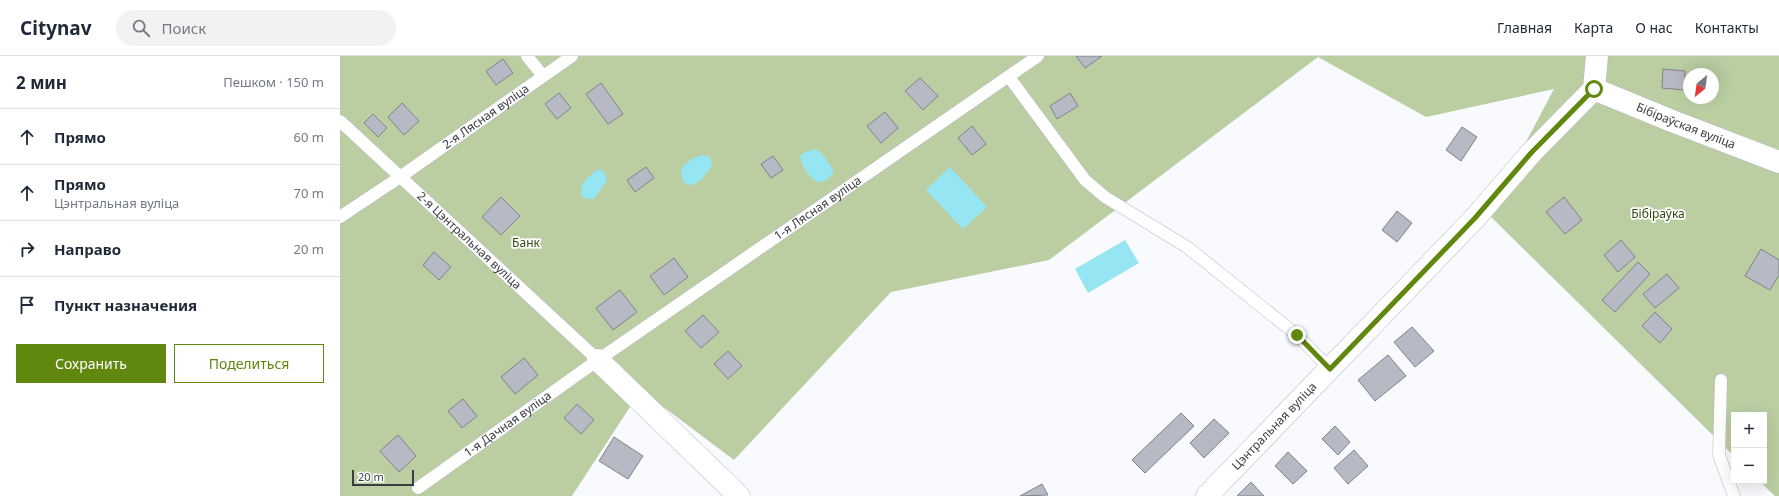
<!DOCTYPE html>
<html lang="ru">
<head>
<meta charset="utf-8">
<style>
  body { margin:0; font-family:"Noto Sans",sans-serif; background:#f2f2f3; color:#1f2937 }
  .controls { position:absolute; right:12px; bottom:12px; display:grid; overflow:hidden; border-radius:0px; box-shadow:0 4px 16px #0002 }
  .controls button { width:36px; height:36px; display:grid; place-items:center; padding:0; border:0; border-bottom:1px solid #e0e1e3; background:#fff; color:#1f2937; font:20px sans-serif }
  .compass { position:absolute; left:1343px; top:12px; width:36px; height:36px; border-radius:50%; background:#fff; box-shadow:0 4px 16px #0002; rotate:209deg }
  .scale { position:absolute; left:12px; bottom:10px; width:62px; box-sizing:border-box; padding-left:4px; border:2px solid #3b3c41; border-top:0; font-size:11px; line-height:14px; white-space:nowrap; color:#3b3c41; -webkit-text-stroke:3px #fff; paint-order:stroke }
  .stop { position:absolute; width:12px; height:12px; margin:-9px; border:3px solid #60870e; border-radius:50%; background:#fff }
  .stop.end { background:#60870e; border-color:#fff; box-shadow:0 1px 4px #0008 }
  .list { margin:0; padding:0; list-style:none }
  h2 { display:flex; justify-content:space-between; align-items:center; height:52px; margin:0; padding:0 16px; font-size:17px }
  h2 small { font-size:13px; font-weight:400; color:#747a83 }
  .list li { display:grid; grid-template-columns:26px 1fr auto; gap:12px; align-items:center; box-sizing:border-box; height:56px; padding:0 16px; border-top:1px solid #e0e1e3 }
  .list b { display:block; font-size:15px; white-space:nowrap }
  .list p { margin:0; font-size:13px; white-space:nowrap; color:#747a83 }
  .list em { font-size:13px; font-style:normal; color:#747a83 }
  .actions { display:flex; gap:8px; padding:12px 16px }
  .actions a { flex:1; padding:9px 0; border:1px solid #60870e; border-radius:0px; text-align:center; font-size:14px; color:#60870e }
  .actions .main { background:#60870e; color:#fff }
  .icon { flex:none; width:22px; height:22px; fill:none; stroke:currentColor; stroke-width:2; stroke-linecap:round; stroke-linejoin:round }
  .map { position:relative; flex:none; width:1439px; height:440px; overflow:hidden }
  header { display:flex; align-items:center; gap:24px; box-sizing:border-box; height:56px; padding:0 20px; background:#fff; border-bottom:1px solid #e0e1e3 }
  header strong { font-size:19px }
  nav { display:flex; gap:22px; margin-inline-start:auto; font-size:14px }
  .search { width:280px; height:36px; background:#f2f2f3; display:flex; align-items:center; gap:10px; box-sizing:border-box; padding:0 14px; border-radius:22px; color:#747a83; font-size:15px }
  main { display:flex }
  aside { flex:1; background:#fff }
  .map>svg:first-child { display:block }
  .green { fill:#bacea2; fill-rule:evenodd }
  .water { fill:#95e6f2 }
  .building { fill:#b7bac4; stroke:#7f828b }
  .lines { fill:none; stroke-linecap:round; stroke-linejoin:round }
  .service-casing { stroke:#b6b9c4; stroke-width:13 }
  .minor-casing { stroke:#b6b9c4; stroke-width:23 }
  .tertiary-casing { stroke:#b6b9c4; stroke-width:23 }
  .service { stroke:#fff; stroke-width:12 }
  .minor { stroke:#fff; stroke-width:22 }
  .tertiary { stroke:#fff; stroke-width:22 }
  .route { stroke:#60870e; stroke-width:5 }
  .labels { text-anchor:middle; stroke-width:3.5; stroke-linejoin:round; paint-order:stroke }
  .street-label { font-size:12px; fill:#3b3c41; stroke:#fff }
  .park-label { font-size:12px; fill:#33480b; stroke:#fff }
</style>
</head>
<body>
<header>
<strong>Citynav</strong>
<div class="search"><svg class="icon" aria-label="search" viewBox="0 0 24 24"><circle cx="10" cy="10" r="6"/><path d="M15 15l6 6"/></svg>Поиск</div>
<nav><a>Главная</a><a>Карта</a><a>О нас</a><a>Контакты</a></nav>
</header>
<main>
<aside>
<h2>2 мин<small>Пешком · 150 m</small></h2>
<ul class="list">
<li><svg class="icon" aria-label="ahead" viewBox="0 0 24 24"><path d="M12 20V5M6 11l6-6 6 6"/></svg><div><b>Прямо</b></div><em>60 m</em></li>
<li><svg class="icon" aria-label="ahead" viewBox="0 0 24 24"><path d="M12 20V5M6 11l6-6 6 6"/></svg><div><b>Прямо</b><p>Цэнтральная вуліца</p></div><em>70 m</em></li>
<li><svg class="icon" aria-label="right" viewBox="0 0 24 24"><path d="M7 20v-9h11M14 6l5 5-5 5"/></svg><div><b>Направо</b></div><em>20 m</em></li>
<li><svg class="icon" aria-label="arrive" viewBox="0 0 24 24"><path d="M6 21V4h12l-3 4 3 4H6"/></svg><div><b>Пункт назначения</b></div></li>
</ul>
<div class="actions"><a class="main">Сохранить</a><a>Поделиться</a></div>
</aside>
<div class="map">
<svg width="1439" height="440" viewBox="0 0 1439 440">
  <rect width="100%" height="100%" fill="#f8fafe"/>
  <path class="green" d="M0 0H1439V440H1435L1419 425H1424V359H1394V400L1148 158 1214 33 1086 61 978 1 709 204 551 236 394 404 301 334 232 440H0ZM1349 18H1373V42H1349Z"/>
  <path class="water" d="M476 93 483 99 494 115C480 140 464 117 460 100L465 96Z
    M363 99 370 101 372 109C366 118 359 130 347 129 332 114 347 103 363 99Z
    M610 111 647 151 623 173 586 134Z
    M258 113 264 116 267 123 262 132 254 143H245L241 139C240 126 249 120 258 113Z
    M785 184 799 207 748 237 735 213Z"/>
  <path class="building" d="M736 0H762L745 12Z
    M163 3 173 17 156 29 146 15Z
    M1323 13 1345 15 1344 34 1322 32Z
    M580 22 598 40 583 54 565 35Z
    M261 27 283 58 268 68 246 38Z
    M219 37 231 52 217 63 205 48Z
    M730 37 738 50 717 63 710 50Z
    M62 47 79 65 64 79 48 61Z
    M545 56 558 72 541 87 527 70Z
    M33 58 47 72 38 81 24 67Z
    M632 70 646 88 632 99 618 82Z
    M1122 71 1137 81 1121 105 1106 94Z
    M433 100 443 114 431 122 421 108Z
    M306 111 314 122 295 136 287 124Z
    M161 141 180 160 161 179 142 161Z
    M1224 141 1242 164 1225 178 1206 156Z
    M1057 155 1072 167 1057 186 1042 174Z
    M1281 184 1295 201 1278 216 1264 199Z
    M1421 193 1439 204V219L1430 234 1405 220Z
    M94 196 111 211 99 224 83 209Z
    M334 202 348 221 324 239 310 220Z
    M1298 206 1310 218 1275 256 1262 244Z
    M1327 218 1339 232 1315 252 1303 238Z
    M280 234 297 256 273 274 256 252Z
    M1315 256 1332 273 1320 287 1302 270Z
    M363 259 379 276 361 292 345 275Z
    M1072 271 1094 295 1075 311 1054 286Z
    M388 295 402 310 388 323 374 308Z
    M1048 299 1066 320 1035 345 1018 324Z
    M184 302 198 319 175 338 161 321Z
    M123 343 137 360 122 372 108 355Z
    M237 348 254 364 241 378 224 362Z
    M841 357 854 370 805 417 792 404Z
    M874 363 889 377 864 402 850 387Z
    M995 370 1010 386 998 399 982 383Z
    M58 379 76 400 59 416 40 395Z
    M274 381 303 400 288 423 259 405Z
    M1014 394 1028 410 1008 428 994 412Z
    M948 396 967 415 953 428 935 410Z
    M911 426 924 440H897Z
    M702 428 708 439 680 440Z"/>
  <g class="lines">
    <g class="service-casing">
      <g id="service">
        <path d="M187 0 203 20"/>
        <path d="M669 21 745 124 765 141 847 191 957 279 990 313"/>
        <path id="s1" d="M0 65 258 304"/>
        <path id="s2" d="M0 161 60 121 232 0"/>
        <path d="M1381 324 1379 399 1394 440"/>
        <path id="s3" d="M78 432 258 304 698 0"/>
      </g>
    </g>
    <g class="minor-casing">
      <g id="minor">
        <path id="s4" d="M1254 33 1332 65 1439 106"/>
        <path d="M258 304 399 440"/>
        <path id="s5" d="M867 440 1135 162"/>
      </g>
    </g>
    <g class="tertiary-casing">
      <path id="tertiary" d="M1135 162 1191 97 1254 33 1257 0"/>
    </g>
    <use href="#service" class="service"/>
    <use href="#minor" class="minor"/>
    <use href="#tertiary" class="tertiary"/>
  </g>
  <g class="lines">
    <path class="route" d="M957 279 990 313 1135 162 1191 97 1254 33"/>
  </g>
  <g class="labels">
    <g class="street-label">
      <text dy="4" stroke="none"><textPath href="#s2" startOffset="177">2-я Лясная вуліца</textPath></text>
      <text dy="4" stroke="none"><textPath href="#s4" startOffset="99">Бібіраўская вуліца</textPath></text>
      <text dy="4" stroke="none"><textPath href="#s3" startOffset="488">1-я Лясная вуліца</textPath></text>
      <text dy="4" stroke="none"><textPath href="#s1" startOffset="176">2-я Цэнтральная вуліца</textPath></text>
      <text dy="4" stroke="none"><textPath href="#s3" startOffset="110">1-я Дачная вуліца</textPath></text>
      <text dy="4" stroke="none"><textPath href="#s5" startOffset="97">Цэнтральная вуліца</textPath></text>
    </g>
    <g class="park-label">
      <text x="1318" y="162">Бібіраўка</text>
      <text x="186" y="191">Банк</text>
    </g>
  </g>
</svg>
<div class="controls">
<button>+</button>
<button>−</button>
</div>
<svg class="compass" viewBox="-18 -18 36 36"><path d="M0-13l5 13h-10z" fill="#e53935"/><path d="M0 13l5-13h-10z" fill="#747a83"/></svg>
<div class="scale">20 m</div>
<div class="stop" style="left:1254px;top:33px"></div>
<div class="stop end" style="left:957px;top:279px"></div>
</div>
</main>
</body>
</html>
